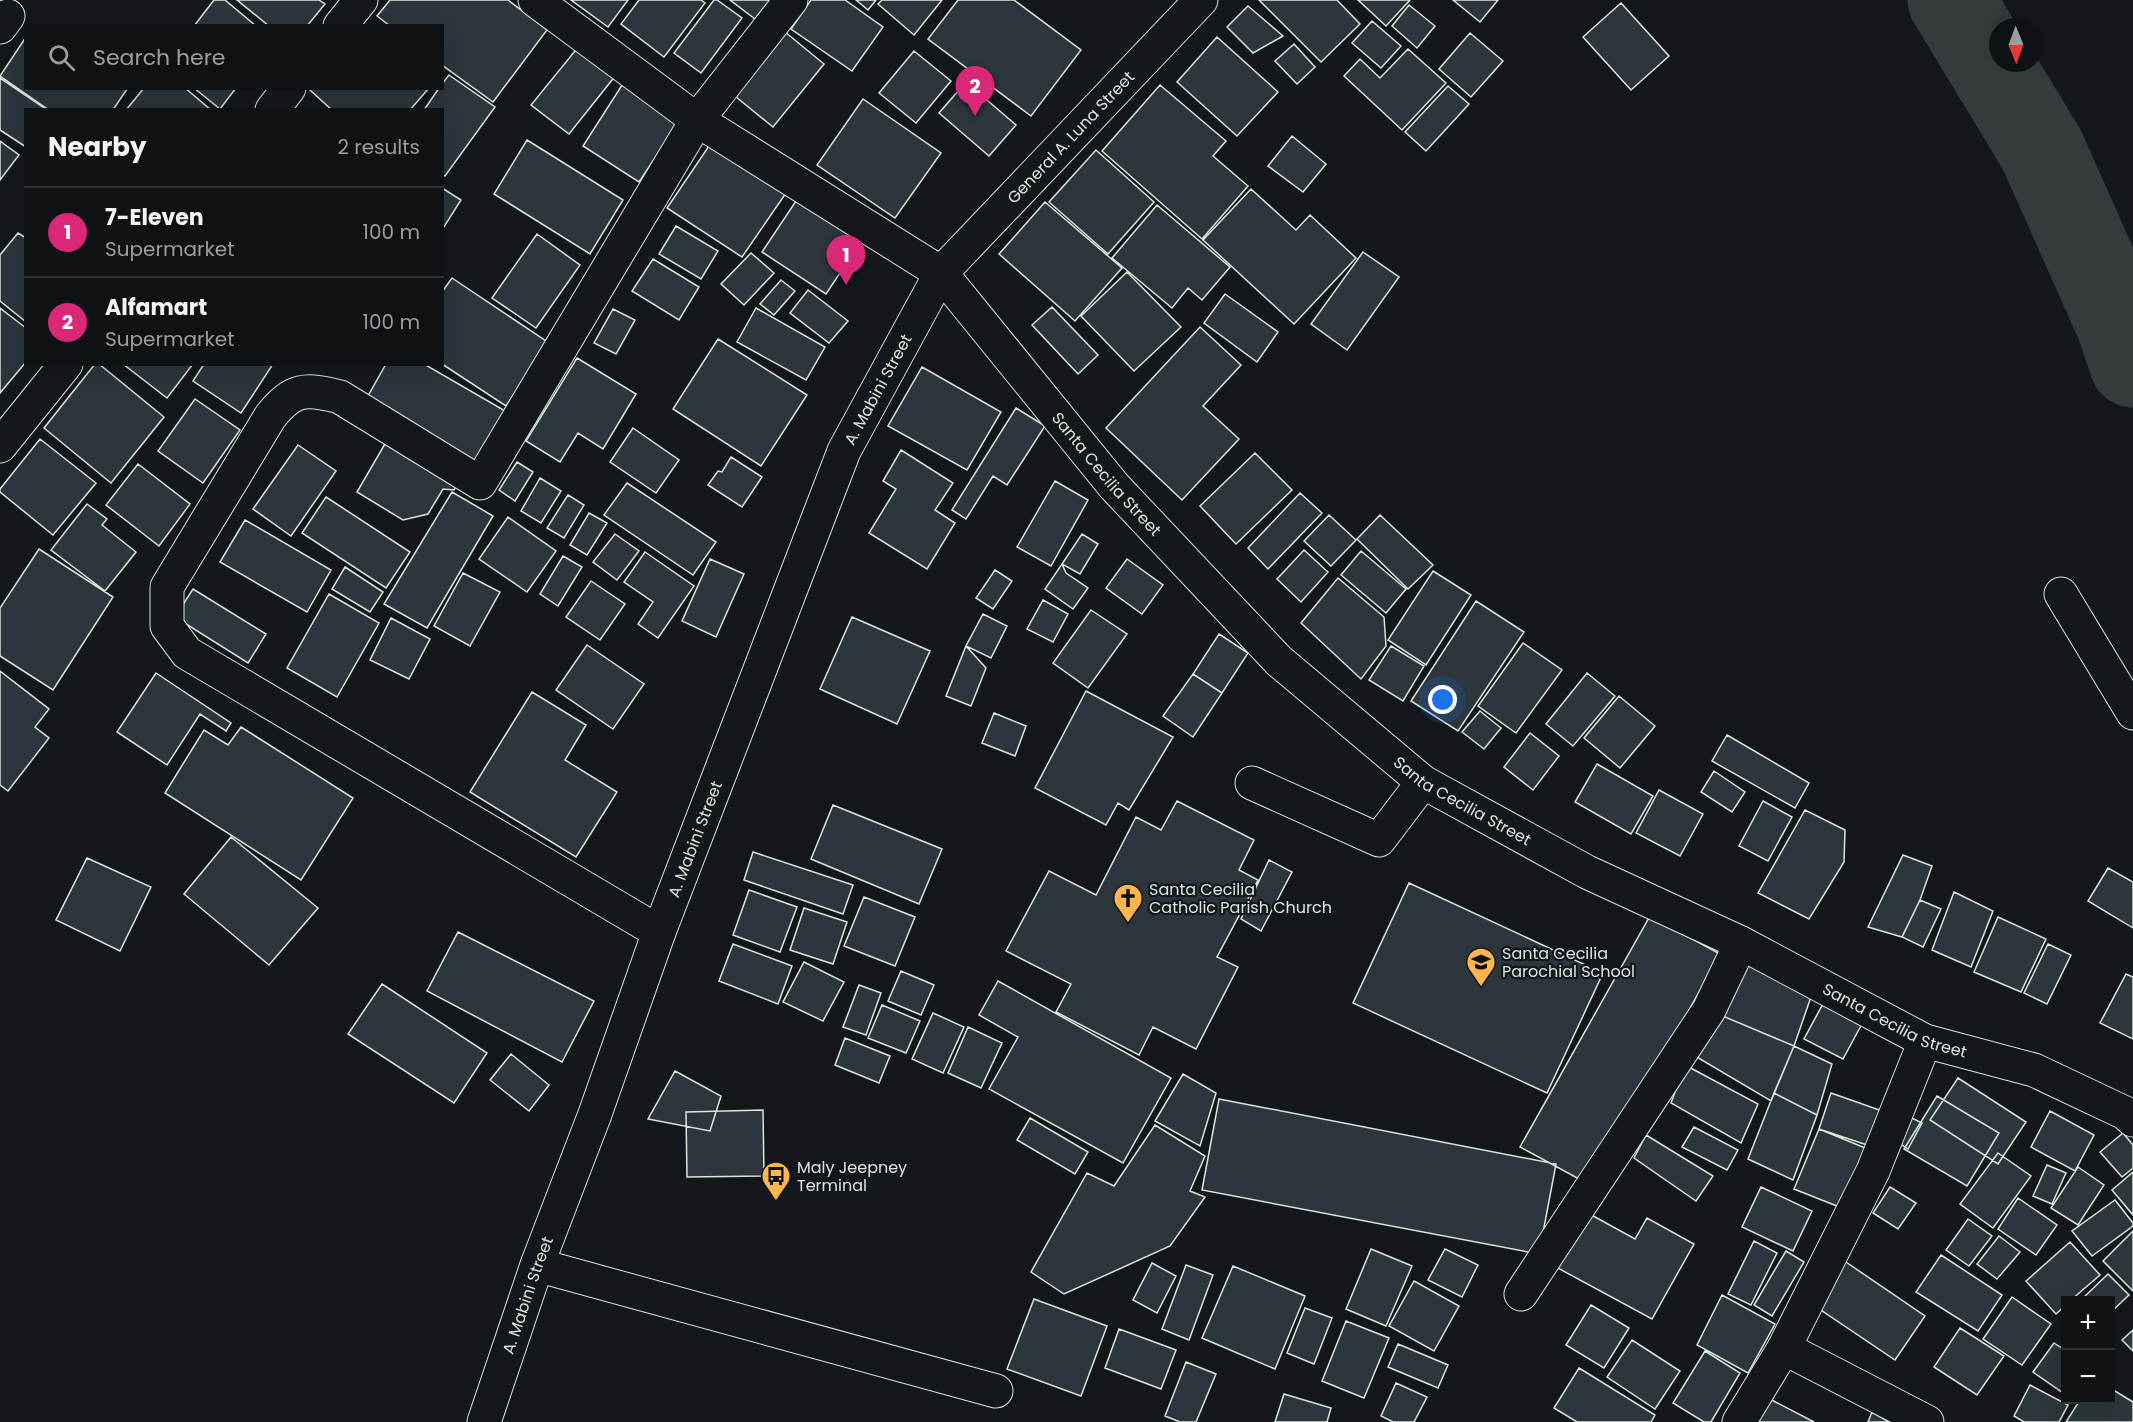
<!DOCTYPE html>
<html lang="en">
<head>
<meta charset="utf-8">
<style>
  body { margin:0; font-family:Poppins,sans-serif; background:#1d2022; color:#f1f3f6 }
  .controls { position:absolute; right:18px; bottom:18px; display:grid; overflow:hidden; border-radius:0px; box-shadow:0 6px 24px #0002 }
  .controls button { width:54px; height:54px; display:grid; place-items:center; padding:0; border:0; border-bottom:2px solid #2f3234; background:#0f1215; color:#f1f3f6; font:30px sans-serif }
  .compass { position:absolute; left:1989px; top:18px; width:54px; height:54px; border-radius:50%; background:#0f1215; box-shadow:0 6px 24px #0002; rotate:179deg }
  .you { position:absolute; left:1443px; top:700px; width:21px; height:21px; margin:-15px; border:4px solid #fff; border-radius:50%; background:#1a73e8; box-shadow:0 0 0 9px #1a73e833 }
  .badge { display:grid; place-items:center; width:39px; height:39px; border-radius:50%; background:#db2777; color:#fff; font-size:20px; font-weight:700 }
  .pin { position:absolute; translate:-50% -50px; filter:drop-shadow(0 2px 3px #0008) }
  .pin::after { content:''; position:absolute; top:32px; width:21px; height:18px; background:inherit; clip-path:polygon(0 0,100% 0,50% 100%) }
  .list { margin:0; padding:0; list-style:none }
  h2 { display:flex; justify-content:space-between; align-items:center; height:78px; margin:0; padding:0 24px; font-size:26px }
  h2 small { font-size:20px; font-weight:400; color:#9b9ea0 }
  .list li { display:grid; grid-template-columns:39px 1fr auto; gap:18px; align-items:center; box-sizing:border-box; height:90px; padding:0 24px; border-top:2px solid #2f3234 }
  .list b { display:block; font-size:22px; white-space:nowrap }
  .list p { margin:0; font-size:20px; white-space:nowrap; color:#9b9ea0 }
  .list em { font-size:20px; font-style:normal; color:#9b9ea0 }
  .icon { flex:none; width:33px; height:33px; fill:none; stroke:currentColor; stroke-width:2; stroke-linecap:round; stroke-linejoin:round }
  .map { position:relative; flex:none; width:2133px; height:1422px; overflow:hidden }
  .search { position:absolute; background:#0f1215; box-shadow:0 6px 24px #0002; left:24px; top:24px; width:420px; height:66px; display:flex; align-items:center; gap:15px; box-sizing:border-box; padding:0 21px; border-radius:0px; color:#9b9ea0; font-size:22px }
  .panel { position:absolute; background:#0f1215; box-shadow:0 6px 24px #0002; left:24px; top:108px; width:420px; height:258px; border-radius:0px }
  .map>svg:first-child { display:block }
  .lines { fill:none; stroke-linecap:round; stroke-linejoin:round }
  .river { stroke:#363b3e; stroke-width:87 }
  .building { fill:#2c363c; stroke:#d8e6dc; stroke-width:1.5 }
  .minor-casing { stroke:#d8e6dc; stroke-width:35 }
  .major-casing { stroke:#d8e6dc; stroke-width:35 }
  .minor { stroke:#14181c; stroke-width:33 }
  .major { stroke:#14181c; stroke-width:33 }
  .labels { text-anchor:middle; stroke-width:4.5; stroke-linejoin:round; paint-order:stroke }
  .street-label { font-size:16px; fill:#d8e6dc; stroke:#14181c }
  .poi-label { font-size:16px; fill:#d8e6dc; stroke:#14181c; text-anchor:start }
</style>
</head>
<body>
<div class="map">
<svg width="2133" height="1422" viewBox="0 0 2133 1422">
  <rect width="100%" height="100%" fill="#14181c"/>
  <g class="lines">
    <path class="river" d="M1951 0 2042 150 2119 323 2133 364"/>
  </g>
  <path class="building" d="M214 0H225L256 26H194Z
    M237 0H319L325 4 307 26H269Z
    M390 0H508L547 30 493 102 442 65V26H390L377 16Z
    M571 0H628L608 27Z
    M639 0H701L705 3 664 57 621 24Z
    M714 0H717L742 18 701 73 674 53Z
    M730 0H770L755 19Z
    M811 0H845L883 27 852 71 791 29Z
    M856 0H876L868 10Z
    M882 0H942L914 35 878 4Z
    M958 0H1014L1081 50 1031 116 928 39Z
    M1259 0H1337L1360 24 1321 62Z
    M1358 0H1410L1386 26Z
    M1453 0H1498L1480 22Z
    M1621 3 1669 56 1631 90 1583 37Z
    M1409 5 1435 26 1417 48 1392 26Z
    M1248 6 1283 36 1253 53 1227 27Z
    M1372 21 1401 46 1381 68 1352 43Z
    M779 27 824 64 773 127 725 88Z
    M1470 33 1503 61 1471 97 1439 69Z
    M26 37V88L127 89 113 110H49L0 76Z
    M1217 37 1278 92 1237 136 1177 82Z
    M1294 44 1315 67 1297 84 1275 61Z
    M579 46 616 75 569 134 531 105Z
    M1408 49 1446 83 1402 130 1344 76 1360 59 1380 78Z
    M914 51 951 81 916 123 879 93Z
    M449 75 495 107 445 176 442 174V110H424L439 88H442V84Z
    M0 78 47 110H26V147L0 130Z
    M624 82 681 119 639 182 583 146Z
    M966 82 1016 125 989 156 939 113Z
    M1160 85 1226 141 1213 156 1248 186 1202 239 1102 151Z
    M1448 86 1469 104 1426 151 1405 132Z
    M144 88H185L211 110H126Z
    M194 88H236L220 109Z
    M311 88H429L410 110H332L310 90Z
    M863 99 941 153 895 218 817 165Z
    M1292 136 1326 164 1303 192 1268 166Z
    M527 140 623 200 590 254 494 194Z
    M0 141 19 155 0 180Z
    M711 143 786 193 742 257 667 208Z
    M1096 150 1154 202 1108 254 1049 202Z
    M442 188 461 200 442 230Z
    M1251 189 1296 230 1310 215 1356 258 1294 324 1203 240Z
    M798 198 862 240 826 294 762 252Z
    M1045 202 1122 268 1075 321 999 254Z
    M1157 205 1230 267 1202 300 1188 288 1172 308 1112 258Z
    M676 226 718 251 701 279 659 254Z
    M18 233 26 238V322L0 301V255Z
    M537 234 580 265 536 328 492 298Z
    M1363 252 1399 277 1347 350 1311 324Z
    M751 253 774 273 744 305 721 284Z
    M653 259 699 287 679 320 632 291Z
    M1127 272 1181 327 1134 371 1081 316Z
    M452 278 549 343 506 406 442 364V292Z
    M781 280 795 291 774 315 760 304Z
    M808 290 848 321 829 343 790 313Z
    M1225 294 1278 332 1257 362 1204 323Z
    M1052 307 1098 355 1078 374 1032 325Z
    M0 308 26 328V362L0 393Z
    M756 308 825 347 806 380 737 342Z
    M613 309 635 320 616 354 594 343Z
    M1200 327 1241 365 1203 406 1239 439 1182 500 1106 428Z
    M718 339 807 395 761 466 673 409Z
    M577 358 636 394 603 449 578 433 560 462 526 441Z
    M95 364H99L164 417 111 483 44 428Z
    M123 364H193L167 398Z
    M204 364H273L241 413 193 381Z
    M386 364H424L507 412 475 467 364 403Z
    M922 367 1001 412 967 470 888 426Z
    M195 399 240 430 203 483 158 451Z
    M1016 408 1045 426 1007 485 993 476 966 519 952 510Z
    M633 428 679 460 656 493 610 462Z
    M40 439 96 483 53 535 0 492V489Z
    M386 442 459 480 454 490 443 489 428 514 403 520 357 492Z
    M298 445 336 471 291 536 253 509Z
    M901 450 953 483 935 510 955 523 927 569 869 533 896 489 883 481Z
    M1255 453 1292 490 1236 544 1200 506Z
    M731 457 762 477 742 507 708 485 718 471 722 472Z
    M517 462 533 472 515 501 499 490Z
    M138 464 190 504 159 546 106 505Z
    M540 478 561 491 541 523 521 511Z
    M1055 481 1088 500 1051 566 1017 547Z
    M627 483 716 542 693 575 604 515Z
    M452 492 493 516 427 628 384 604Z
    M1300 493 1322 513 1268 569 1248 548Z
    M568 495 584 505 564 538 547 528Z
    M326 497 410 552 386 588 302 533Z
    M87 504 107 519 102 525 136 552 105 591 51 550Z
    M589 513 607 523 587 555 570 545Z
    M1329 515 1356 540 1331 566 1304 541Z
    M1380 515 1433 565 1408 589 1357 539Z
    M508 517 556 551 527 592 479 559Z
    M245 520 331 570 307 612 220 562Z
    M615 534 639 551 617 580 593 562Z
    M1082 534 1098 544 1080 574 1062 564Z
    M39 549 113 597 53 690 0 656V608Z
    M1304 550 1328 572 1301 602 1277 579Z
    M1361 551 1406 589 1386 613 1341 575Z
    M645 552 694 586 658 638 638 624 653 602 624 582Z
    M563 556 582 567 558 606 540 594Z
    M710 559 744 574 716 637 682 621Z
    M1127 559 1163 585 1142 614 1106 588Z
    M1062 564 1066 573 1088 588 1073 609 1045 589Z
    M345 567 383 592 370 612 332 589Z
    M995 570 1012 581 993 609 976 598Z
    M1433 571 1471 595 1426 665 1388 640Z
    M463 573 500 592 470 646 434 626Z
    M1338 578 1384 617 1386 646 1361 679 1301 623Z
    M591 581 625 604 600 640 566 617Z
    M193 589 266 634 248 663 175 617Z
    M329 594 379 623 337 697 287 668Z
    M1043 600 1068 614 1053 642 1027 629Z
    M1476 601 1524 632 1458 731 1411 701Z
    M1091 610 1127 634 1088 688 1053 663Z
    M983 614 1007 626 991 658 966 646Z
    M852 617 930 651 897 724 820 689Z
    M391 618 430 639 409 679 370 660Z
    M1219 634 1248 653 1222 693 1193 674Z
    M1523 643 1562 670 1516 733 1478 706Z
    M587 645 644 684 613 729 556 690Z
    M966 646 986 668 971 706 946 696Z
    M1391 646 1424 666 1403 701 1369 680Z
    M0 671 49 709 35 727 49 738 8 791 0 785Z
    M156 673 231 723 226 731 200 714 167 765 117 732Z
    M1587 673 1615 696 1573 746 1546 724Z
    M1193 674 1222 693 1193 737 1163 716Z
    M1086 691 1173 737 1129 810 1118 803 1106 825 1035 788Z
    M532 692 586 725 565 760 617 792 576 857 470 792Z
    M1619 696 1655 726 1620 768 1584 738Z
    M1480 711 1501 728 1484 749 1462 732Z
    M994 713 1026 726 1015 756 982 743Z
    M241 727 353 798 301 880 165 793 204 730 228 745Z
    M1530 733 1559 756 1533 790 1504 767Z
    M1727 735 1809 783 1795 808 1712 761Z
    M1597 764 1653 796 1631 834 1575 802Z
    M1714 771 1745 792 1732 812 1701 792Z
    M1659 790 1703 814 1680 856 1636 833Z
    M1177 801 1254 840 1239 870 1258 880 1217 957 1238 967 1196 1049 1153 1027 1139 1055 1056 1012 1071 984 1006 951 1049 871 1096 895 1136 817 1161 830Z
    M1763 801 1792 817 1768 861 1739 846Z
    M833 805 942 849 919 904 811 859Z
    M1805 810 1845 830 1844 862 1809 919 1758 893Z
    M231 837 318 908 269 965 184 894Z
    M753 852 853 885 843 914 744 880Z
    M1903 855 1932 866 1920 900 1902 937 1868 927Z
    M87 858 151 887 120 951 56 920Z
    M1269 860 1292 872 1261 931 1241 919Z
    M2108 868 2133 882V928L2088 901Z
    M1409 883 1603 973 1547 1093 1353 1003Z
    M749 890 797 907 780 952 733 935Z
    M1954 892 1993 911 1971 967 1932 950Z
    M864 897 915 917 895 966 844 946Z
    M1920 900 1941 909 1923 947 1902 937Z
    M804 908 847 922 833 964 790 950Z
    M1650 916 1720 954 1592 1186 1520 1147Z
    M1998 917 2046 939 2021 992 1974 972Z
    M458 932 594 1001 562 1062 427 991Z
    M733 944 792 966 778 1004 719 981Z
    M2048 944 2071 955 2047 1004 2024 993Z
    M1750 954 1813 991 1794 1046 1718 1014Z
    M804 962 844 982 823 1021 783 1002Z
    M901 971 934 985 921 1015 888 1001Z
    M2126 974 2133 977V1039L2100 1023Z
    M998 981 1171 1078 1123 1163 989 1089 1018 1037 979 1015Z
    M382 984 487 1053 454 1103 348 1034Z
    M859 985 881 993 866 1035 843 1027Z
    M1825 1000 1864 1020 1843 1059 1804 1039Z
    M882 1005 920 1021 906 1053 868 1038Z
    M933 1013 964 1027 943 1073 912 1059Z
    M1718 1014 1794 1046 1771 1101 1695 1056Z
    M968 1027 1002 1043 981 1088 948 1073Z
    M845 1038 890 1056 879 1083 835 1065Z
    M1794 1046 1832 1064 1817 1115 1774 1093Z
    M511 1054 549 1085 529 1111 490 1080Z
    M1685 1065 1758 1104 1741 1143 1671 1103Z
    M675 1071 721 1096 710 1131 648 1119Z
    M1183 1074 1216 1093 1200 1146 1155 1121Z
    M1958 1078 2026 1122 1998 1164 1930 1120Z
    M1774 1093 1817 1115 1793 1180 1748 1159Z
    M1831 1093 1885 1112 1873 1147 1819 1129Z
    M1937 1096 1999 1133 1967 1186 1904 1149Z
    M1219 1099 1556 1164 1539 1254 1202 1190Z
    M763 1110 764 1176 687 1177 686 1112Z
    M2050 1111 2094 1135 2075 1171 2031 1147Z
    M1906 1115 1922 1123 1908 1149 1893 1139Z
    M1030 1118 1088 1152 1075 1174 1017 1140Z
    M1155 1125 1205 1156 1190 1191 1205 1197 1170 1246 1064 1294 1031 1272 1087 1173 1114 1186Z
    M1694 1127 1738 1150 1727 1170 1682 1147Z
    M1819 1129 1870 1150 1847 1210 1794 1189Z
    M2123 1133 2133 1145V1168L2122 1177 2100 1152Z
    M1646 1135 1713 1176 1696 1201 1634 1158Z
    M1998 1153 2031 1176 1993 1228 1960 1204Z
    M2047 1165 2066 1173 2052 1204 2033 1196Z
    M2078 1167 2104 1185 2078 1225 2051 1208Z
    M2133 1172V1215L2112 1190Z
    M1761 1187 1812 1211 1793 1251 1742 1227Z
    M1890 1187 1916 1203 1898 1229 1873 1213Z
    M2018 1198 2057 1225 2036 1255 1998 1229Z
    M2115 1200 2133 1223V1226L2092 1256 2072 1231Z
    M1586 1212 1635 1239 1647 1218 1694 1244 1652 1319 1556 1267Z
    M1968 1219 1992 1236 1969 1266 1946 1250Z
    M2133 1231V1291L2103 1261Z
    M1999 1236 2020 1252 1997 1279 1977 1264Z
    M1754 1241 1777 1253 1751 1305 1728 1294Z
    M2070 1242 2100 1275 2071 1300H2066V1305L2056 1314 2026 1281Z
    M1371 1249 1412 1266 1386 1326 1346 1309Z
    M1445 1249 1478 1265 1462 1297 1428 1280Z
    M1786 1251 1804 1262 1772 1316 1754 1305Z
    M1941 1255 2002 1295 1978 1331 1916 1292Z
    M1843 1260 1925 1316 1895 1360 1812 1304Z
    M1152 1263 1176 1276 1157 1313 1133 1300Z
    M1186 1265 1213 1275 1189 1340 1162 1329Z
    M1233 1266 1305 1296 1275 1369 1202 1338Z
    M2108 1274 2129 1295 2110 1313V1300H2081Z
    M1414 1281 1459 1306 1434 1351 1389 1326Z
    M1722 1295 1775 1324 1748 1373 1697 1345Z
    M2012 1297 2051 1324 2022 1365 1983 1339Z
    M1034 1299 1107 1326 1081 1396 1007 1369Z
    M1591 1305 1629 1328 1604 1368 1566 1345Z
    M1305 1308 1332 1318 1314 1364 1287 1353Z
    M1346 1321 1389 1338 1364 1398 1322 1381Z
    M1960 1328 2004 1356 1977 1395 1934 1367Z
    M1119 1329 1176 1350 1161 1389 1105 1368Z
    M2133 1330V1351L2122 1340Z
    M1632 1340 1680 1371 1655 1409 1607 1377Z
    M2054 1343 2066 1351V1395L2033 1372Z
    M1398 1344 1448 1365 1438 1388 1388 1367Z
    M1705 1351 1740 1373 1711 1422H1704L1673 1403Z
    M1186 1362 1216 1374 1196 1422H1180L1165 1416Z
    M1579 1368 1655 1415 1651 1422H1577L1554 1408Z
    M1396 1383 1427 1397 1414 1422H1393L1381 1416Z
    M2030 1385 2068 1405 2059 1422H2024L2014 1416Z
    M2110 1388 2133 1402V1422H2066L2080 1400H2110Z
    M1284 1394 1331 1408 1327 1422H1275Z
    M1766 1397 1814 1422H1753Z
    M1872 1412 1889 1422H1868Z"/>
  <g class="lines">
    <g class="minor-casing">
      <g id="minor">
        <path id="s1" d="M535 0 697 120 941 273 1114 486 1279 661 1423 782 1587 872 1741 943 1925 1041 2034 1070 2125 1113 2133 1120"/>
        <path d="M340 26 361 0"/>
        <path d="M0 27 8 16"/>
        <path d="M272 110 289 88"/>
        <path d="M0 446 66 364"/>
        <path d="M2061 594 2133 713"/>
        <path d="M1252 783 1379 840 1423 782"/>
        <path d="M659 932 187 653 167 626V587L270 417C293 388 305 388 340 397L480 483 697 120 791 0"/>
        <path d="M537 1265 996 1391"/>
        <path d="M1521 1294 1709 1010 1741 943"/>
        <path d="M1784 1348 1927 1422"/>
        <path d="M1739 1422 1784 1348 1873 1171 1925 1041"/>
      </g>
    </g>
    <g class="major-casing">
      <g id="major">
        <path id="s2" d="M484 1422 537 1265 595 1114 659 932 844 451 941 273 1201 0"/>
      </g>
    </g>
    <use href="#minor" class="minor"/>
    <use href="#major" class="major"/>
  </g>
  <defs>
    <g id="church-pin" transform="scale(1.5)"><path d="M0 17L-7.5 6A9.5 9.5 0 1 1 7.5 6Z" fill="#ffb74d" stroke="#14181c"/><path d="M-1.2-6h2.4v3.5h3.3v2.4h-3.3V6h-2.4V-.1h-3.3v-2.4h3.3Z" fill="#111"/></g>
    <g id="school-pin" transform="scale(1.5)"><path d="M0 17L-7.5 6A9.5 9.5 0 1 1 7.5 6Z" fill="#ffb74d" stroke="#14181c"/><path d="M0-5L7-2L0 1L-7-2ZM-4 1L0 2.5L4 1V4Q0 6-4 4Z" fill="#111"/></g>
    <g id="bus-pin" transform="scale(1.5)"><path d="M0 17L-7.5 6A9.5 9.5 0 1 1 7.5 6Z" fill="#ffb74d" stroke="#14181c"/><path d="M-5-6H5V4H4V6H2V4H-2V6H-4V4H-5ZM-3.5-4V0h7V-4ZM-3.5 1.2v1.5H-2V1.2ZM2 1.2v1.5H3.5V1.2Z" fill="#111"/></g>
  </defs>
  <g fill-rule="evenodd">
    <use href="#church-pin" x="1128" y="898"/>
    <use href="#school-pin" x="1481" y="962"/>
    <use href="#bus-pin" x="776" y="1176"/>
  </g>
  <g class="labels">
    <g class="street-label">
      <text dy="6" stroke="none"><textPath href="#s2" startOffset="1426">General A. Luna Street</textPath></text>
      <text dy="6" stroke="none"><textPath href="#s2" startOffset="1106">A. Mabini Street</textPath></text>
      <text dy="6" stroke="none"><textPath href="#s1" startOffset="750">Santa Cecilia Street</textPath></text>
      <text dy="6" stroke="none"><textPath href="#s1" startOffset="1236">Santa Cecilia Street</textPath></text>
      <text dy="6" stroke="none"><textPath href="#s2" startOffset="620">A. Mabini Street</textPath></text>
      <text dy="6" stroke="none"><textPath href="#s1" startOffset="1722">Santa Cecilia Street</textPath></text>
      <text dy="6" stroke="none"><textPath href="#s2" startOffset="134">A. Mabini Street</textPath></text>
    </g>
    <g class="poi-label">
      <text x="1149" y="895">Santa Cecilia<tspan x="1149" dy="18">Catholic Parish Church</tspan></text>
      <text x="1502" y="959">Santa Cecilia<tspan x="1502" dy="18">Parochial School</tspan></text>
      <text x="797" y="1173">Maly Jeepney<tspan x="797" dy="18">Terminal</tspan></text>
    </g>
  </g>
</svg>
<div class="controls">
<button>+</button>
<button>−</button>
</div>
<svg class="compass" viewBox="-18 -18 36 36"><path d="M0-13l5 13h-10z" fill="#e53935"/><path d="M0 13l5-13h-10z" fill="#9b9ea0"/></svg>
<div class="you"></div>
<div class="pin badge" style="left:846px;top:285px">1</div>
<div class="pin badge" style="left:975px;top:116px">2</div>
<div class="search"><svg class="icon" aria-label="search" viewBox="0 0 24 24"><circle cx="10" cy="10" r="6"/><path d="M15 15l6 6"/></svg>Search here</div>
<section class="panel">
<h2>Nearby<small>2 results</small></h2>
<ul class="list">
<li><span class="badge">1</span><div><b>7-Eleven</b><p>Supermarket</p></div><em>100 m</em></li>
<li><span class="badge">2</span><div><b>Alfamart</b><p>Supermarket</p></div><em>100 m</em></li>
</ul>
</section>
</div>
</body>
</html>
